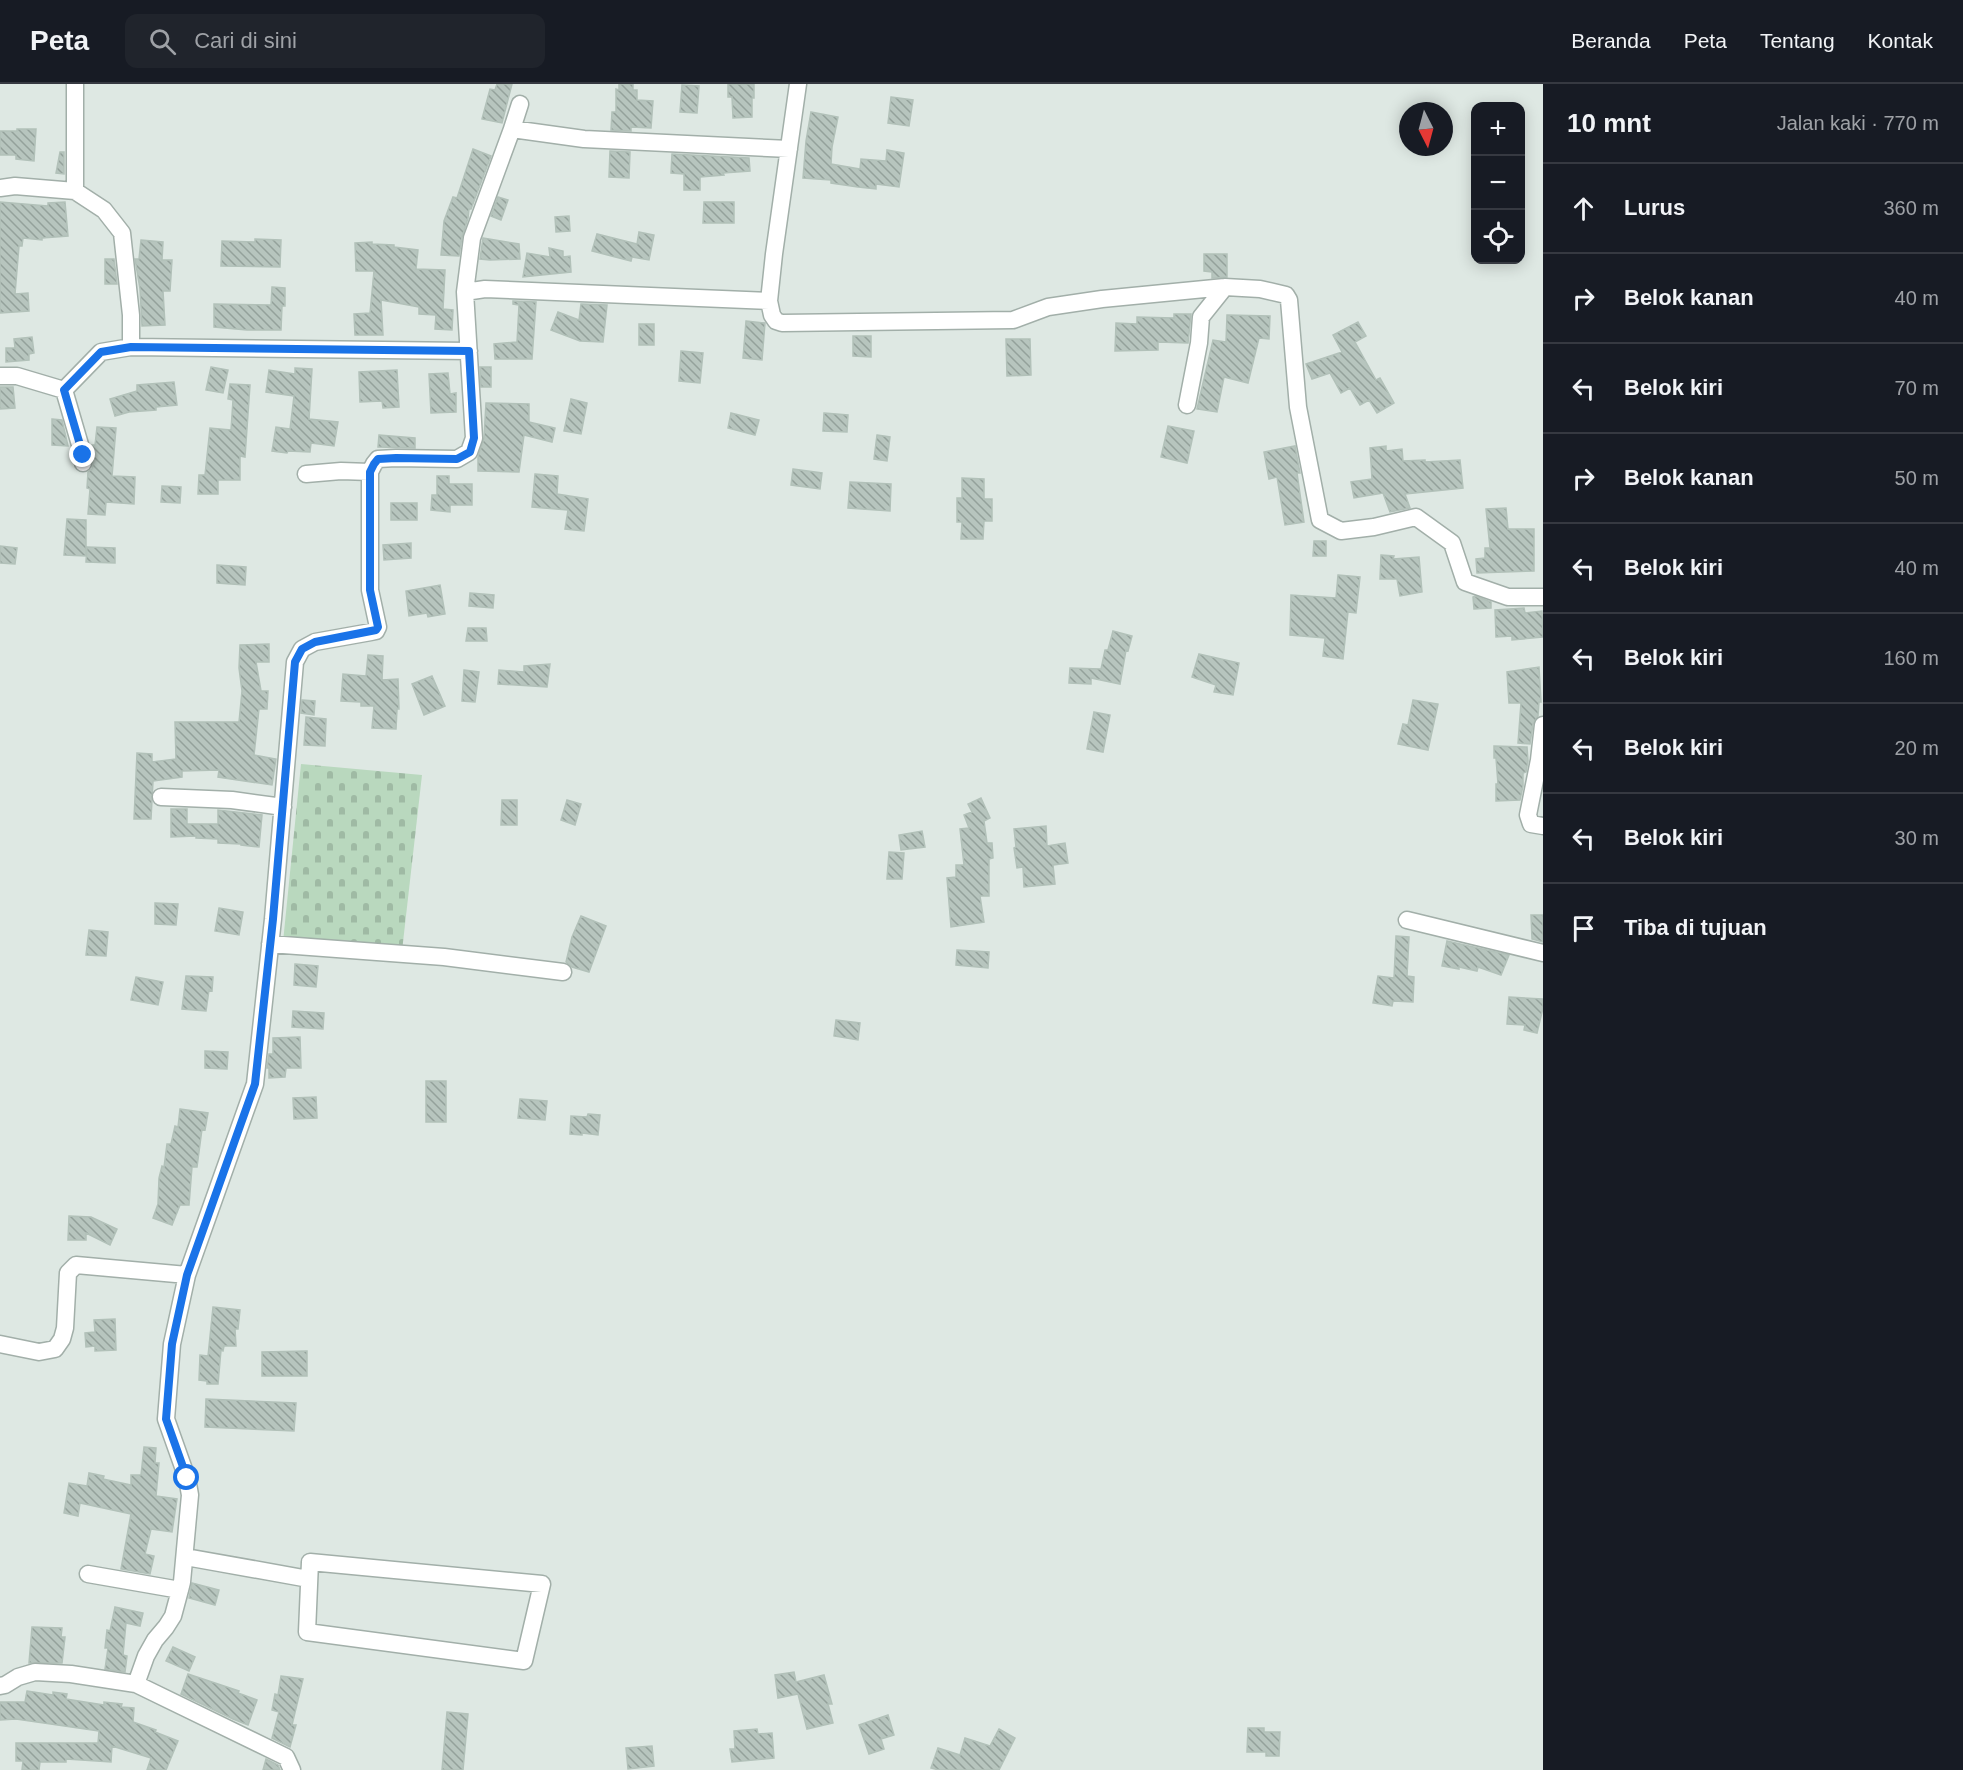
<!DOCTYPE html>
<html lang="id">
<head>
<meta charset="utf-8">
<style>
  body { margin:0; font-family:Arial,sans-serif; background:#20242c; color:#f1f3f6 }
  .controls { position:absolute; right:18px; top:18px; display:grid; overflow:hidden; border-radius:12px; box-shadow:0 3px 15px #0003 }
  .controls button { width:54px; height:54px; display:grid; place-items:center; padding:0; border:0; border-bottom:2px solid #363941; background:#171b24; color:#f1f3f6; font:30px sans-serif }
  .compass { position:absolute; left:1399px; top:18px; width:54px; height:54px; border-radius:50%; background:#171b24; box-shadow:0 3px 15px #0003; rotate:174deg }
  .stop { position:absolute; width:18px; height:18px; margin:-14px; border:4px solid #1a73e8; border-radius:50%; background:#fff }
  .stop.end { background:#1a73e8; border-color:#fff; box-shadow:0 2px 6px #0008 }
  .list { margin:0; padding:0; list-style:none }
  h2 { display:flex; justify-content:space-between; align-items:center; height:78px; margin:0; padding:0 24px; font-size:26px }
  h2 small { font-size:20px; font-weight:400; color:#9ea1a6 }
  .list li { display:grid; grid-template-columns:39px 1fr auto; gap:18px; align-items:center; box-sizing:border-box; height:90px; padding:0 24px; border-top:2px solid #363941 }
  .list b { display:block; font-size:22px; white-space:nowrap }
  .list em { font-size:20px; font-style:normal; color:#9ea1a6 }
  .icon { flex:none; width:33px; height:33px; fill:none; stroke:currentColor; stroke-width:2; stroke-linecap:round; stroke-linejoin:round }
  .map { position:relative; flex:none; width:1543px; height:1686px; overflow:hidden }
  header { display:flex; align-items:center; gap:36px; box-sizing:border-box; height:84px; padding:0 30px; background:#171b24; border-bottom:2px solid #363941 }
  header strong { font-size:28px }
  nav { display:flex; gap:33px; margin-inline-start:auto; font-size:21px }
  .search { width:420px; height:54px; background:#20242c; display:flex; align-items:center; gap:15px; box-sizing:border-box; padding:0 21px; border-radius:12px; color:#9ea1a6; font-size:22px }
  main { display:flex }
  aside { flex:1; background:#171b24 }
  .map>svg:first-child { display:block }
  .cemetery { fill:url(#cemetery-stones) }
  .building { fill:url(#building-back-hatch); stroke:#b2c1b9; stroke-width:1.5 }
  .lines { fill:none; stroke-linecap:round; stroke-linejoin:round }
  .street-casing { stroke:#a2afa9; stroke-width:19 }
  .street { stroke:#fff; stroke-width:16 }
  .route { stroke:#1a73e8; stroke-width:8 }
</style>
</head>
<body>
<header>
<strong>Peta</strong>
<div class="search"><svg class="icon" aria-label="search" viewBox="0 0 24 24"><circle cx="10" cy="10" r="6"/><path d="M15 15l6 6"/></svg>Cari di sini</div>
<nav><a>Beranda</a><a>Peta</a><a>Tentang</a><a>Kontak</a></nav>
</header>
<main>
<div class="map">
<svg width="1543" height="1686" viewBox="0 0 1543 1686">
  <defs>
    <pattern id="cemetery-stones" width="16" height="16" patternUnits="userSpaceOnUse" patternTransform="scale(1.5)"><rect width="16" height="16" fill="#b9d8be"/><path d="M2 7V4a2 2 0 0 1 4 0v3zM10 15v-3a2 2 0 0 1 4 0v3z" fill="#9fbaa4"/></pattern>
    <pattern id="building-back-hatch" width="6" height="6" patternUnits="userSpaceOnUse" patternTransform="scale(1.5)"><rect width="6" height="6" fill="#b7c5be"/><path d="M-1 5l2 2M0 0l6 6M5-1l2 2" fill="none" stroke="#94a19b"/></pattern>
  </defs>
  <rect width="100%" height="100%" fill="#dee8e3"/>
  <path class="cemetery" d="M301 680 422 691 402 867 283 858Z"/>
  <path class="building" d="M497 0H512L502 39 482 35 490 5 495 6Z
    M619 0H633V6H637V16L653 17 651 44 631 43V47L611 46 612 28H616V5L619 6Z
    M728 0H754V14H752V33L733 34 732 13H728Z
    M682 1 699 2 697 29 680 28Z
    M891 13 913 16 909 42 888 39Z
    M811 28 838 33 832 63 831 80 860 85 861 75 886 77 887 66 904 69 899 103 876 100V105L858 103 831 99V96L803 94 806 57Z
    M17 45H36L34 77 16 75V71H0V47H17Z
    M473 65 491 72 471 125H469L468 134 462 153 459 172 441 171 444 137 453 113 457 114Z
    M610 67 630 68 629 94 609 93Z
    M60 68H64V90L56 89Z
    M672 70 749 74 750 87 723 89 724 91 700 93V106H684V90L671 89Z
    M498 113 508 116 501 136 491 132Z
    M0 118 48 122V119L65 118 68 152 42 154V156L23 154 22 162H19L15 210 28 209 29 227 0 229Z
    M704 118H734V139H703Z
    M569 132 570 147 556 148 555 133Z
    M639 148 654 151 649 176 632 173 631 177 592 167 597 150 637 160Z
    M483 154 519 160 520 175 490 176 480 175Z
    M255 155 281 156 280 183 221 182 222 157 255 158Z
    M141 156 163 158 162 176H172L170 207H163L165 241 142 242 140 205 135 175H139Z
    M372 158V160L394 161V163L418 166 416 185 445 186 443 225 453 226 452 246 435 245 436 231 419 230V223L381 216 383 251H355L354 230 370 229 374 187H356L355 159Z
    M549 164 563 167V173L570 172 571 188 523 193 527 169 550 173Z
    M1204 170H1227V193L1212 194V188L1204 187Z
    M105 175H114L117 200H105Z
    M272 203 285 204V222H282L281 246H247L214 243V220L271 221Z
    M513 217 536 218 532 275H495L494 260 517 258 519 221 513 220Z
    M581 220 607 221 603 258 580 257 551 246 558 228 579 236Z
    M1174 230H1191L1188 259 1158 258V266L1115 267 1116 239 1137 240V233L1174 234Z
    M1227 231 1270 232 1269 255 1259 254 1248 299 1224 293 1217 328 1197 325 1213 256 1226 258Z
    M746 237 765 239 762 276 743 274Z
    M1358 238 1366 252 1355 258 1376 296 1380 294 1394 319 1377 329 1369 316 1360 321 1350 304 1341 309 1330 289 1312 295 1306 280 1342 268 1333 251Z
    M639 240H654V261H639Z
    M853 252H871V273L853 272Z
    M32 253 34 269 29 270V276L6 278V264H15L14 255Z
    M1006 255H1030L1031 291 1007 292Z
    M681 267 703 269 700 299 679 297Z
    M211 283 228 286 223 309 206 306Z
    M480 283H491V303H481Z
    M295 284 312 285 309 335 338 338 334 362 311 359 310 368 288 367 287 369 272 367 276 343 290 345 294 312 266 308 269 286 295 290Z
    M397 286 399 323 383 324 382 317 360 318 359 288Z
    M448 289 450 310 456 309V328L431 329 429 290Z
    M174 298 177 321 156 323V326L129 328 115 332 110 315 137 307V301Z
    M230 300 250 301 245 373 240 372V396H218V410H198L199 391H205L210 344 231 346 233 316 228 315Z
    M0 303H13L15 324 0 325Z
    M571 315 587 319 581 350 564 347Z
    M486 319 529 320V338L555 344 552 358 524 351 519 388 478 387V373L484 354Z
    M731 329 759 336 755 351 728 344Z
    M824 329 848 331 847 348 823 347Z
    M52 335 62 336 68 362 52 361Z
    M1168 342 1194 347 1187 379 1161 373Z
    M97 343 116 344 112 392 135 393 134 420 106 418 105 431 88 430 90 405 87 404 88 388 92 385 93 380 91 361H95Z
    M379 351 415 354V364L378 363Z
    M877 351 890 353 887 377 874 375Z
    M1295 362 1300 389H1297L1304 438 1285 441 1277 393 1269 395 1264 368Z
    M1386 362V367L1402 365 1403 377 1425 376V378L1460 376 1463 404 1405 410 1410 424 1390 428 1383 409 1354 414 1351 398 1372 395 1370 364Z
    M793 385 822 389 820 405 791 401Z
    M535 390 558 392 557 410 588 415 584 447 565 445 568 426 532 423Z
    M437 392H449V400H472V421H450V428L431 426 432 411H437Z
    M962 394 984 395V415H992V437H984L983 455H961L962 438H957V414H962Z
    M850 398 891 400 890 427 848 424Z
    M162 402 181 403 180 419 161 418Z
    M391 419H417V436H391Z
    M1506 424 1508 445H1534V487L1477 489 1476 475 1485 474V464H1490L1486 425Z
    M67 435 86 436V472L64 471Z
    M1314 457H1326V472H1313Z
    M411 459V474L384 476 383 461Z
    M0 462 17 464 15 480 0 479Z
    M87 463 115 464V479L86 478Z
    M1381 471 1394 472 1393 475 1419 473 1422 508 1400 512 1397 495H1380Z
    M217 481 246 483 245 501 217 499Z
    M1338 491 1360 493 1356 529 1348 528 1343 575 1323 572 1325 554 1290 551 1291 511 1336 514Z
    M440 501 445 530 428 533 427 529 409 532 406 507Z
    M470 509 494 511 493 524 469 522Z
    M1475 512 1491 518V524L1474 525 1473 513Z
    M1524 524 1525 529 1542 527 1543 553 1512 556V552L1496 553 1495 526Z
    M468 544H486L487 557H466Z
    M1113 547 1132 552 1128 567 1126 566 1120 600 1091 594V600L1069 599 1070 584 1101 585 1105 566H1108Z
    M269 560V578H256L261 607H268L267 625H259L254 671 276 675 272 701 218 693 219 686 182 687V693L153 697 151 735H134L137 669 152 670V678L176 675 175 638H239L242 607 239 584 240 561Z
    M1199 570 1239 579 1233 611 1214 608 1216 601 1192 593Z
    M368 571 383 572 382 596 398 595 399 625H397L396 645 372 644 374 622H361V618L341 617 343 590 366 592Z
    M550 580 547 603 498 600 499 586 524 588V582Z
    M1539 583 1541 618H1539L1538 632 1533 640 1530 660 1518 659 1521 619H1509L1507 588Z
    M464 586 479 588 475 618 462 617Z
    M432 592 445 622 424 631 412 600Z
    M302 616 315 617 314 631 301 629Z
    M1413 616 1438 620 1428 666 1398 660 1403 640 1408 641Z
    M1094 628 1110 631 1103 668 1087 665Z
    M306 633 326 635 325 662 304 661Z
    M1494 662 1527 663 1528 677 1526 688 1523 689V702L1520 716 1496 717V700H1498L1496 674H1494Z
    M981 714 990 734 984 737 987 759H992L993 774 989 775V812H980L984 838 951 843 947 794 956 793V781H964L960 745 969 744 964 731 972 728 968 720Z
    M502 716H517V741H501Z
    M567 716 581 720 575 741 561 736Z
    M171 725H187V740H218V726L262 731 259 763 241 761V760L218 759V755L196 754V752L171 753Z
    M1046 742 1047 762 1065 759 1068 779 1053 781 1055 800 1024 803 1023 783 1017 784 1014 764 1016 763 1014 745Z
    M922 747 925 763 901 766 899 751Z
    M889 768 904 769 902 795H887Z
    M155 819 178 820 176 841 155 840Z
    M219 824 243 828 239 851 215 847Z
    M1531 831H1543V858L1532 855Z
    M581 832 606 842 589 888 572 883 566 878 572 853Z
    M89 846 108 848 106 872 86 871Z
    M1396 852 1409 853 1407 892 1414 893 1413 918 1393 917 1392 922 1373 919 1378 892 1394 894Z
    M1447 857 1509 871 1501 891 1478 883 1477 887 1459 883V885L1442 882Z
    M957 866 989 868 988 884 956 881Z
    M295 880 318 882 316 903 294 901Z
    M186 892 213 893 212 907 209 906 206 927 182 925Z
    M136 893 163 898 158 921 131 916Z
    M1509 913 1543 915V924L1537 949 1524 946 1525 941 1507 940Z
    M293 927 324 929 323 945 292 943Z
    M836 936 860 939 858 956 834 952Z
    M300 953 301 984H286L285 993 269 994V984H267L269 970H273V954Z
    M205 967 228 968 227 985 205 984Z
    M426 997H446V1038H426Z
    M316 1013 317 1034 294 1035 293 1014Z
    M520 1015 547 1017 545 1036 518 1034Z
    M180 1025 208 1029 205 1046 202 1045 197 1083H192L189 1121H180L172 1141 153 1134 158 1120 159 1094 162 1082 164 1083 167 1060H171L175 1042 178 1043Z
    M588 1030 600 1031 598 1051 582 1049V1051L570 1050 571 1032 587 1033Z
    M69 1132 91 1133 117 1145 110 1161 86 1149V1156H68Z
    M213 1223 240 1226 238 1245H235L236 1262H224L223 1267 221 1266 218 1300H207V1297L199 1296 200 1271 208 1272Z
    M115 1235 116 1266 95 1267V1262L86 1263 85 1249 95 1248 94 1236Z
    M307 1267V1292H262V1268Z
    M206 1315 296 1319 294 1347 205 1343Z
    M144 1363 156 1364 155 1379H159L156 1412 177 1415 172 1448 151 1445 145 1470 154 1472 150 1490 121 1485 131 1430 80 1419 78 1432 64 1429 69 1399 87 1402 89 1389 104 1392 103 1395 131 1401V1391H141Z
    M192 1499 219 1506 215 1521 189 1514Z
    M115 1523 143 1529 140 1542 126 1539 123 1571 127 1572 125 1588 105 1585 108 1564H105L107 1546 110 1547Z
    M32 1543 62 1544 61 1553H65L62 1579H29Z
    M173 1563 195 1573 189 1587 166 1577Z
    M794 1588 796 1598 824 1591 832 1620H828L833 1639 807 1645 798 1610 778 1614 775 1591Z
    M188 1590 239 1607 238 1609 257 1616 248 1641 233 1635 181 1610Z
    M281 1592 303 1595 292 1641H296L290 1663 272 1654 279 1628 272 1626 275 1610 278 1611Z
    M27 1607 53 1611V1608L67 1610 66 1615 104 1621V1618L122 1620 121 1623 134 1624 133 1638 156 1646 155 1648 178 1657 166 1686H147L151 1674 112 1662 111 1678 66 1675V1678H40L39 1686H22L23 1677H16V1659H98L99 1647 16 1635 0 1636V1618H25Z
    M447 1628 468 1630 463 1686H442Z
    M888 1631 894 1651 881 1655 884 1665 869 1670 859 1641Z
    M1248 1644H1264V1648H1280L1279 1672H1266V1668H1247Z
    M757 1645 758 1650 772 1649 774 1674 732 1678 730 1665H735L734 1647Z
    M999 1645 1015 1654 999 1686H939L931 1684 938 1664 960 1671 965 1654 990 1662Z
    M652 1662 654 1682 628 1685 626 1664Z
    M266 1675 278 1681 280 1686H263Z"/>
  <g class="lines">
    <g class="street-casing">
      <path id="street" d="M75 0V107
        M798 0 774 170 769 217 772 231 776 237 782 239 1013 236 1048 223 1102 215 1225 203 1260 205 1286 211 1289 216 1298 323 1320 436 1341 447 1374 443 1416 433 1452 459 1465 498 1508 513H1543
        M512 45 520 20
        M0 104 15 102 75 107 104 126 122 149 131 231V263L469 267
        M465 208 472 154 512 45 584 55 789 65
        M0 292H17L64 306 101 268 131 263
        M64 306 83 371V379
        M1187 321 1199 259 1201 233 1225 203
        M306 390 341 387 370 388
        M1543 641 1539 676 1528 731 1531 740 1543 742
        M161 713 232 716 283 723
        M1407 836 1543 869
        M270 860 444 873 563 888
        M0 1260 39 1268 55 1265 62 1255 65 1244 68 1189 76 1181 187 1191
        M186 1473 309 1495
        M310 1478 542 1500 524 1577 307 1548Z
        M88 1490 180 1506 182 1498 190 1411 187 1394 166 1335 172 1260 187 1191 255 1000 273 835 295 578 302 565 315 558 371 548 376 547 378 543 370 506V388L374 380 378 375 396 374 457 375 469 368 474 354 465 208 485 205 769 217
        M136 1600 146 1572 155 1556 166 1543 173 1532 180 1506
        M0 1602 5 1601 18 1593 35 1588 71 1590 136 1600 286 1673 292 1686"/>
    </g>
    <use href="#street" class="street"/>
  </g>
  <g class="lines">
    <path class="route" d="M83 371 64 306 101 268 131 263 469 267 474 354 470 368 457 375 396 374 378 375 374 380 370 388V506L378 543 376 546 315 558 302 565 295 578 273 835 255 1000 187 1191 172 1260 166 1335 187 1394"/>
  </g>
</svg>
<div class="controls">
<button>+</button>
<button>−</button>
<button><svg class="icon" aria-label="locate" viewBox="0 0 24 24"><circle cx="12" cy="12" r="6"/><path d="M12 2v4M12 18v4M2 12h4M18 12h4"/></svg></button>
</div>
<svg class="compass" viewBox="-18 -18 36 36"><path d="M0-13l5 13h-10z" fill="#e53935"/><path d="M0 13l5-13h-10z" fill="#9ea1a6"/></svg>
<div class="stop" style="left:187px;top:1394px"></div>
<div class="stop end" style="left:83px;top:371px"></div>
</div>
<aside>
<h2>10 mnt<small>Jalan kaki · 770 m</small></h2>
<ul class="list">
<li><svg class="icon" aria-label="ahead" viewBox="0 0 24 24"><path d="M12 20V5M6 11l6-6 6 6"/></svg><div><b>Lurus</b></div><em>360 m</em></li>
<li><svg class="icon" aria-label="right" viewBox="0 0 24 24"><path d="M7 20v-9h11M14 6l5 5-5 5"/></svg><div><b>Belok kanan</b></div><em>40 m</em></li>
<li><svg class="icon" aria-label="left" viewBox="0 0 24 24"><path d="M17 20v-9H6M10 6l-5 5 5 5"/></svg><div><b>Belok kiri</b></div><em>70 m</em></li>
<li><svg class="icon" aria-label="right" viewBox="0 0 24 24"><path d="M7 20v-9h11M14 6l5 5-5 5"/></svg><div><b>Belok kanan</b></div><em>50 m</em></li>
<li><svg class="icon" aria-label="left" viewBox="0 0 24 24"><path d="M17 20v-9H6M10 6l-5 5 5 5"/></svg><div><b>Belok kiri</b></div><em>40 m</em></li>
<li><svg class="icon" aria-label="left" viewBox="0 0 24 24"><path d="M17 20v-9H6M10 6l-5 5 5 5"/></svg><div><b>Belok kiri</b></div><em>160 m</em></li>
<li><svg class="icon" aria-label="left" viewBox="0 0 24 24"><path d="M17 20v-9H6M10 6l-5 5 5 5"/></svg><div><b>Belok kiri</b></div><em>20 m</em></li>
<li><svg class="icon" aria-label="left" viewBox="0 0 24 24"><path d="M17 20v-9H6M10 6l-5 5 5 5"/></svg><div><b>Belok kiri</b></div><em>30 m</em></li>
<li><svg class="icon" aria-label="arrive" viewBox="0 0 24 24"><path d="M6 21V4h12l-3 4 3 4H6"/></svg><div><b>Tiba di tujuan</b></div></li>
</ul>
</aside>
</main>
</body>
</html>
